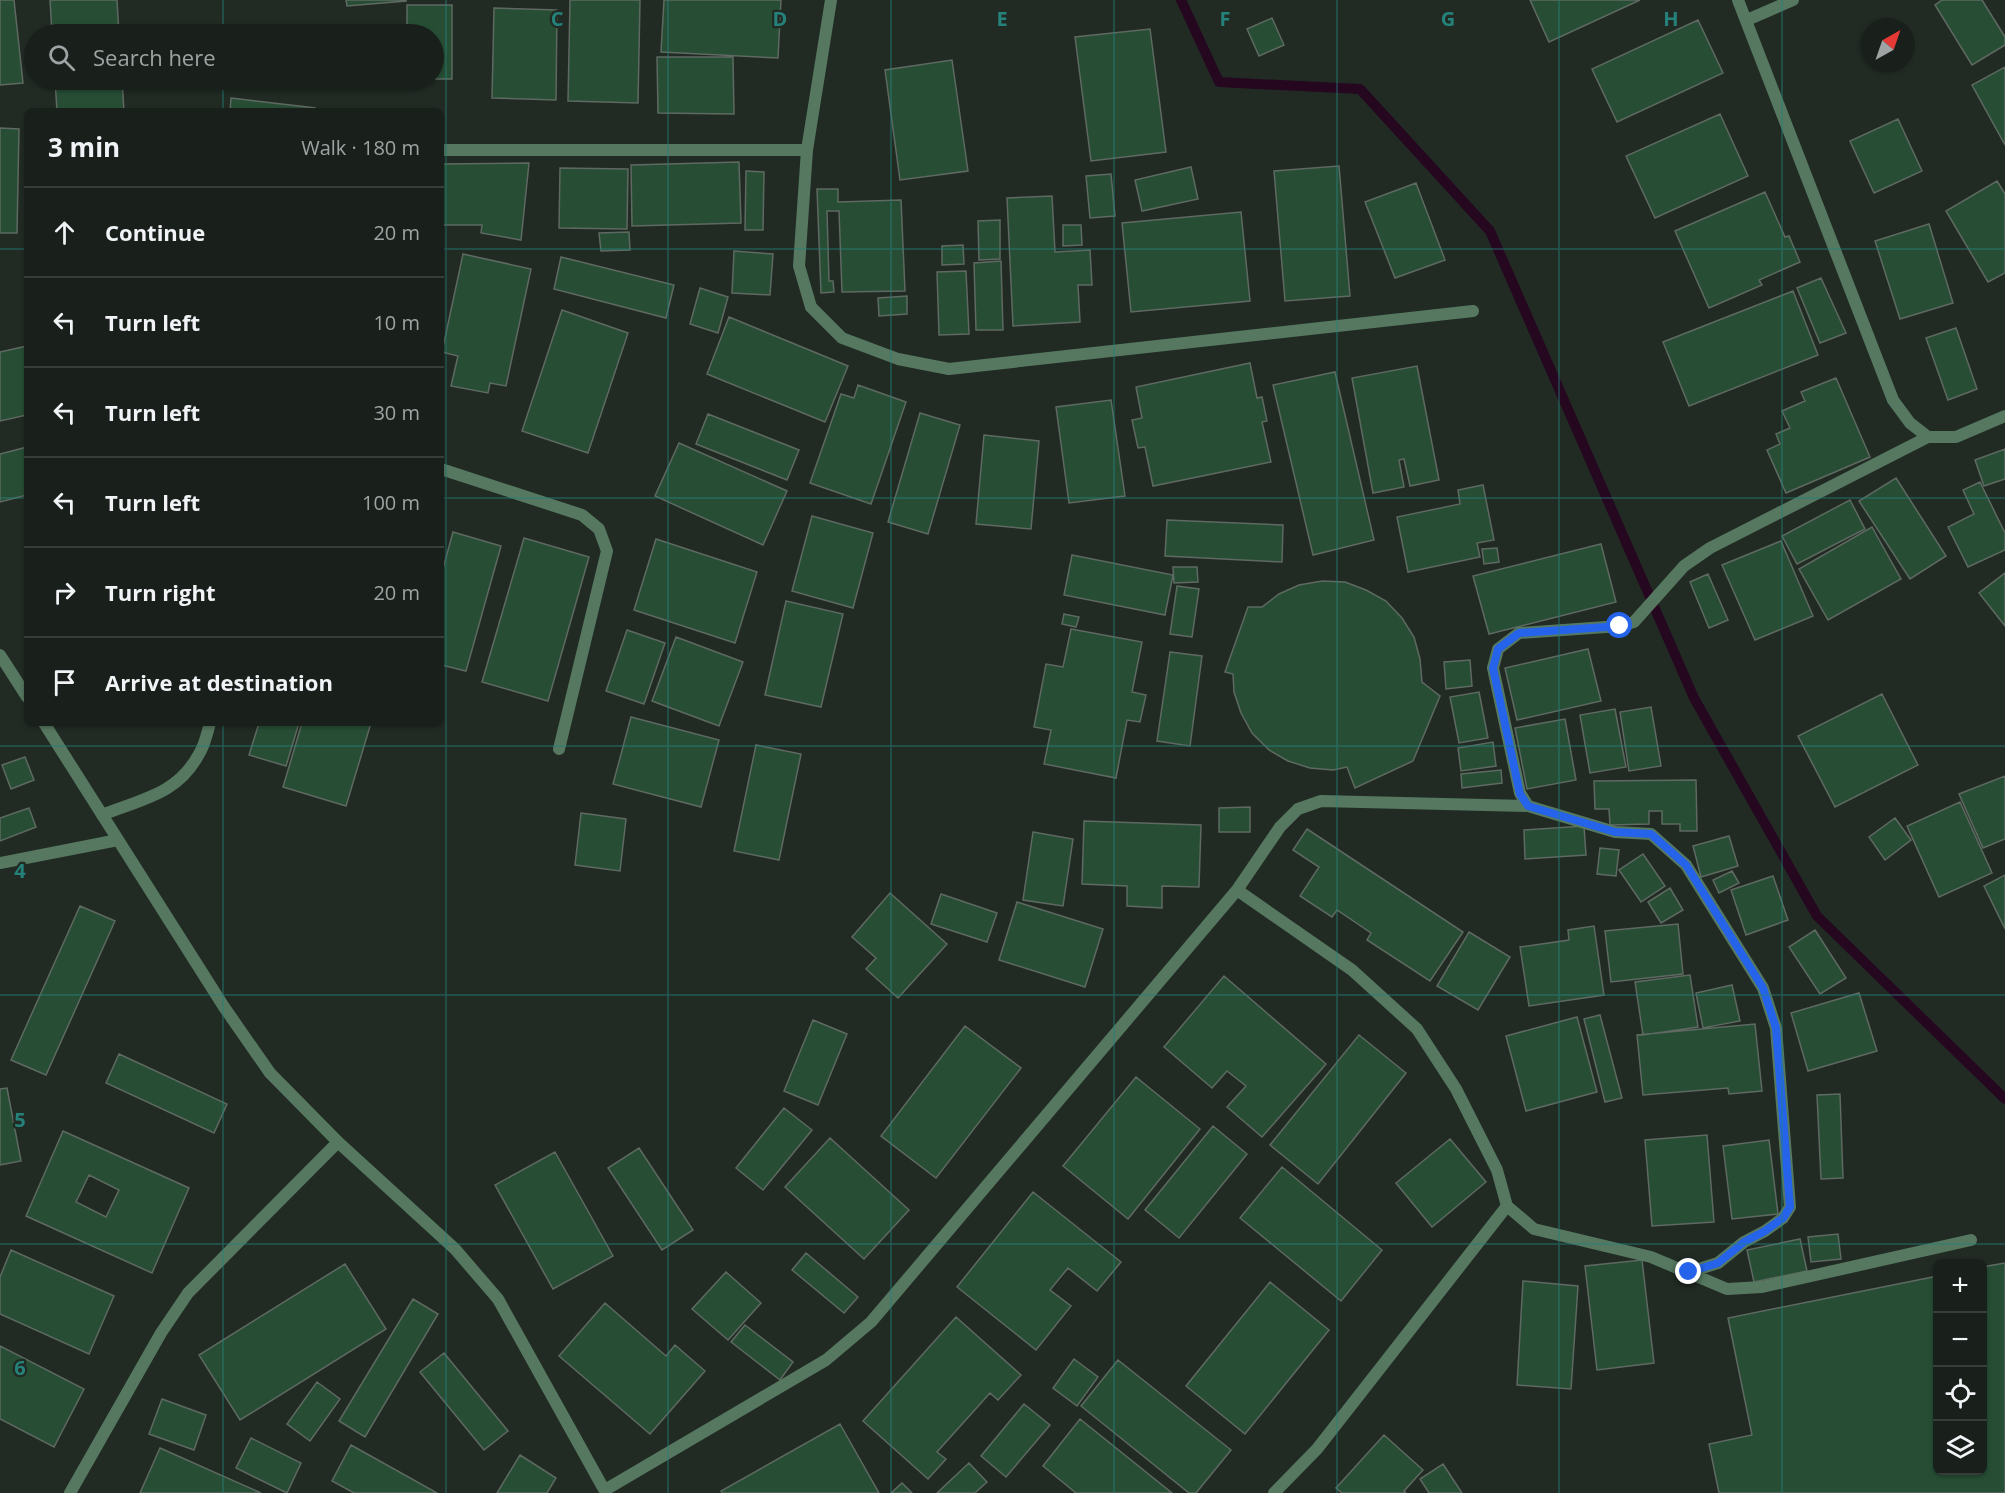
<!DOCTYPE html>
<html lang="en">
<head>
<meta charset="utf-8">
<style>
  body { margin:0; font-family:"Open Sans",sans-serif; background:#222824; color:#f1f3f6 }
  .controls { position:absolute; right:18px; bottom:18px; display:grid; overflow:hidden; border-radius:9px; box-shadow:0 2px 4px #0004 }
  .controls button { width:54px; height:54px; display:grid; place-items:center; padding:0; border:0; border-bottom:2px solid #373e3a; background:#19201b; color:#f1f3f6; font:30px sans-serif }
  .compass { position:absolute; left:1861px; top:18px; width:54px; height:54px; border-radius:50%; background:#19201b; box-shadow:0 2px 4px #0004; rotate:40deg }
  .stop { position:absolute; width:18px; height:18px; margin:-14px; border:4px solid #2563eb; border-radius:50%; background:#fff }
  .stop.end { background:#2563eb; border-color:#fff; box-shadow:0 2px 6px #0008 }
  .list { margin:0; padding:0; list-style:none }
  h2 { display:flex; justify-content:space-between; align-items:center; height:78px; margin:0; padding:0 24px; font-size:26px }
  h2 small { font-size:20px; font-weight:400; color:#9fa3a3 }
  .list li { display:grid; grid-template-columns:39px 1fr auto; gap:18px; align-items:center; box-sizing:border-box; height:90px; padding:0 24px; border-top:2px solid #373e3a }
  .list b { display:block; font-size:22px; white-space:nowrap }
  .list em { font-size:20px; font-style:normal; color:#9fa3a3 }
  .icon { flex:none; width:33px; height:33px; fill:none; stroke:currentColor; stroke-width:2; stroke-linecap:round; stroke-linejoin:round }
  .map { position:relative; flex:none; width:2005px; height:1493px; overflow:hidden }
  .search { position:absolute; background:#19201b; box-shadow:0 2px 4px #0004; left:24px; top:24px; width:420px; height:66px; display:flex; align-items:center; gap:15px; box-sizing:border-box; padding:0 21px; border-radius:33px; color:#9fa3a3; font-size:22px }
  .panel { position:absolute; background:#19201b; box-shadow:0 2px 4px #0004; left:24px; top:108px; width:420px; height:618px; border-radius:9px }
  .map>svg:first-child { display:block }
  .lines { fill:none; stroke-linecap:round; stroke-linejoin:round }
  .stream { stroke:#250720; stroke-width:10 }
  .building { fill:#274e35; stroke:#5e6961; stroke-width:1.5; fill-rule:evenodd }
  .minor { stroke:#567860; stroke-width:12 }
  .tertiary { stroke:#567860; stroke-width:12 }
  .route { stroke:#2563eb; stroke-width:8 }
  .grid { fill:none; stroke:#25827b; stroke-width:1.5; stroke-opacity:0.55 }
  .grid-label { font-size:20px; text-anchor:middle; font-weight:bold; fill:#25827b; stroke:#212b24; stroke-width:4.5; stroke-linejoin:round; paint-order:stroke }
</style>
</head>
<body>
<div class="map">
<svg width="2005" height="1493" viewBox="0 0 2005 1493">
  <rect width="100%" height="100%" fill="#212b24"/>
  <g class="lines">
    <path class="stream" d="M1181 0 1219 82 1360 89 1490 231 1694 698 1817 916 2005 1099"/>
  </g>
  <path class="building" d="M0 0H14L23 83 0 85Z
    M50 0H117L119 34H52Z
    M346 0H406V1L347 6Z
    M570 0H640L638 103 568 101Z
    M664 0H781L778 58 661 52Z
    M1530 0H1640L1549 42Z
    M1942 0H1982L2005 37V45L1972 65 1935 5Z
    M407 5H452V79H434V34H407Z
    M494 8 557 10 556 100 492 98Z
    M1272 18 1284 45 1259 56 1247 29Z
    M1698 20 1723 73 1617 122 1592 69Z
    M1150 29 1166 152 1091 161 1075 37Z
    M657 57H733L734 114 658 113Z
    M952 60 968 171 900 180 885 70Z
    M2005 67V145L1972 85Z
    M55 80H122L124 111H57Z
    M231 98 315 108 314 111H230Z
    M1720 114 1748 176 1655 218 1626 156Z
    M1898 119 1922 171 1874 193 1850 141Z
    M0 128 19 129 17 233H0Z
    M739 162 741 223 632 226 631 165Z
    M529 163 521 240 481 233 482 225H441V164Z
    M1339 166 1350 296 1285 301 1274 171Z
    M1191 167 1198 199 1142 211 1135 180Z
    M560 168 628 169 627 229 559 228Z
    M746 171 764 172 763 230H745Z
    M1111 174 1115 216 1090 218 1086 176Z
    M1997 181 2005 194V273L1988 282 1946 211Z
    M1416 183 1445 260 1395 278 1365 202Z
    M817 189H838V202L901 200 905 291 842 292 839 211H827L829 281H833L834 292 821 293Z
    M1765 192 1785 237 1789 236 1800 262 1759 280 1762 285 1709 308 1675 231Z
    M1052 196 1055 252 1090 250 1092 285H1078L1080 322 1013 326 1007 198Z
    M1241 212 1250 301 1131 312 1122 223Z
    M1000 220V259L979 260 978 221Z
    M1929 224 1953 303 1900 319 1875 241Z
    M1063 225H1081L1082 245 1063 246Z
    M629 232 630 250 601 251 599 233Z
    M963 245 964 264 942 265V246Z
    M734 251 773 254 770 295 732 293Z
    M463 254 531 269 506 386 490 383 488 393 451 386 458 356 442 352Z
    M561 257 674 285 666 318 554 289Z
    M1001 261 1003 330H976L974 263Z
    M966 271 969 334 939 335 937 272Z
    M1821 278 1846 333 1820 343 1797 288Z
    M700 288 728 297 718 333 690 324Z
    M1793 291 1818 355 1689 406 1663 342Z
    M907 296V314L879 316 878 298Z
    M562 310 628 333 588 453 522 431Z
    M729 317 848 366 825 422 707 374Z
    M1956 328 1977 389 1948 400 1926 338Z
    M27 346V415L0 421V352Z
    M1250 363 1257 398 1262 397 1267 421 1262 422 1271 462 1153 486 1145 447 1138 448 1132 420 1142 418 1136 387Z
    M1417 366 1439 480 1410 486 1404 459 1399 460 1404 487 1373 493 1352 378Z
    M1335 372 1374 540 1313 555 1273 385Z
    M1836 378 1870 457 1786 493 1767 450 1780 444 1776 434 1790 428 1782 411 1805 401 1801 392Z
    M858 385 906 402 871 504 810 483 841 394 854 398Z
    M1111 400 1125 496 1069 503 1056 407Z
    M920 413 960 425 928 534 888 522Z
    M708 414 799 450 787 480 696 444Z
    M984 435 1039 441 1031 529 976 524Z
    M679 443 787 491 763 545 655 496Z
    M27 447V495L0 502V454Z
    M2005 449V479L1984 486 1975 460Z
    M1896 478 1946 556 1910 579 1859 501Z
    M1980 482 2005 533V550L1968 567 1948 527 1974 514 1963 490Z
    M1483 485 1494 540 1477 543 1480 557 1408 572 1397 517 1460 504 1458 490Z
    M1850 500 1865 529 1797 564 1782 536Z
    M812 516 873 533 853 608 792 591Z
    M1167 520 1283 525 1282 562 1165 556Z
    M1872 527 1901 579 1828 620 1799 569Z
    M453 532 501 546 466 671 441 665V576Z
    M524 538 589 557 548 701 482 682Z
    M656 539 757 572 735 643 634 610Z
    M1781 541 1813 616 1755 640 1722 565Z
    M1601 544 1616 602 1489 634 1473 576Z
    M1497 548 1499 562 1484 564 1482 549Z
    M1072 555 1173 575 1165 615 1064 595Z
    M1173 567H1197L1198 582 1174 583Z
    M2005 573V626L1979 593Z
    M1708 574 1728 620 1709 628 1690 582Z
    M1322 581 1345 582 1366 590 1386 601 1402 618 1414 637 1420 659 1422 682 1440 696 1413 761 1355 788 1347 767 1333 770 1310 768 1288 761 1269 750 1252 733 1241 713 1234 692 1233 674 1225 672 1248 607H1262L1279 594 1299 585Z
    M1177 586 1199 589 1192 637 1170 634Z
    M786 601 843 614 821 707 765 695Z
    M1064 614 1079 617 1076 627 1062 624Z
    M1071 629 1142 642 1132 692 1146 695 1140 722 1127 720 1116 778 1044 764 1051 730 1034 727 1046 664 1063 667Z
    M627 630 665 643 644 704 606 691Z
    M676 637 743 662 719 726 652 701Z
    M1588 649 1601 701 1517 720 1505 668Z
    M1170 652 1202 656 1190 746 1157 741Z
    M1470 660 1472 686 1446 689 1444 662Z
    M1479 692 1488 738 1459 743 1450 697Z
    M1882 694 1918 765 1835 807 1798 736Z
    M1651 707 1661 766 1629 771 1620 712Z
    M1615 709 1626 767 1590 773 1580 715Z
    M631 717 719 740 701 807 613 784Z
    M1565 719 1576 780 1527 789 1515 728Z
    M259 723H299L286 766 249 755Z
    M302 723H371L346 806 283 787Z
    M1493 742 1496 766 1461 771 1458 748Z
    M756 745 801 754 779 860 734 851Z
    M25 757 34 780 11 789 2 765Z
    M1501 770 1502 783 1462 788 1461 774Z
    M2005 776V839L1983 848 1959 794Z
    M1696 780 1697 831H1680V824H1662V811H1649V824L1610 825 1609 809H1595L1594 781Z
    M1960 802 1992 873 1939 897 1907 826Z
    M1250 807V832H1219V808Z
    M29 808 36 827 0 841V818Z
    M581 813 626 819 620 871 575 865Z
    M1895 818 1911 840 1885 860 1869 837Z
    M1084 821 1201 825 1199 887 1162 886V908L1127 906V886L1082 884Z
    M1584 826 1586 855 1525 859 1524 830Z
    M1307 829 1463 932 1430 981 1367 940 1371 933 1337 910 1332 917 1300 896 1319 867 1293 850Z
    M1033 832 1073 839 1063 906 1023 900Z
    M1729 836 1738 866 1701 877 1693 846Z
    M1600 848 1619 850 1616 876 1597 874Z
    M1643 854 1665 886 1641 902 1619 870Z
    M1732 871 1739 883 1719 893 1713 880Z
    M2005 875V929L1984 886Z
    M1773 876 1788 920 1746 935 1731 890Z
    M1670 888 1683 910 1661 923 1648 902Z
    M890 893 947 944 898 998 866 969 876 958 852 937Z
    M941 894 997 913 987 942 931 924Z
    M1017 902 1103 929 1085 987 999 960Z
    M80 906 115 921 46 1075 11 1060Z
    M1678 924 1683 974 1611 982 1605 931Z
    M1594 926 1604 995 1529 1006 1520 947 1569 940 1568 930Z
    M1815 930 1846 978 1820 994 1789 947Z
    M1469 932 1510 957 1478 1010 1437 986Z
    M1690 975 1698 1027 1643 1035 1635 982Z
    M1224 976 1326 1064 1262 1137 1227 1107 1246 1086 1227 1071 1212 1088 1164 1047Z
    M1732 985 1740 1021 1703 1028 1696 993Z
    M1859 993 1877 1051 1808 1071 1791 1013Z
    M1600 1015 1622 1098 1605 1102 1584 1019Z
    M1577 1017 1597 1092 1526 1111 1506 1036Z
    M813 1020 847 1034 818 1105 784 1091Z
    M1755 1024 1762 1091 1729 1094 1728 1088 1643 1095 1637 1035Z
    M965 1026 1021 1068 936 1178 881 1136Z
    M1359 1035 1406 1073 1318 1184 1270 1145Z
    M119 1054 227 1104 214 1133 106 1083Z
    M1136 1077 1200 1129 1128 1219 1063 1166Z
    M7 1088 21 1161 0 1165V1089Z
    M1840 1094 1843 1178 1821 1179 1817 1095Z
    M784 1108 812 1130 763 1190 736 1168Z
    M1213 1126 1247 1154 1179 1238 1145 1210Z
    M63 1131 189 1188 152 1273 26 1216ZM89 1175 119 1190 106 1217 76 1202Z
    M1707 1135 1714 1222 1652 1226 1645 1140Z
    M830 1138 909 1210 864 1259 785 1187Z
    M1450 1139 1486 1182 1432 1227 1396 1183Z
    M1769 1140 1778 1214 1732 1219 1723 1146Z
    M639 1148 693 1230 662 1250 608 1168Z
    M555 1152 613 1256 553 1289 495 1185Z
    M1282 1167 1382 1250 1341 1301 1240 1218Z
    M1033 1192 1121 1262 1097 1291 1068 1268 1050 1290 1071 1306 1036 1350 957 1287Z
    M1838 1234 1841 1259 1811 1262 1808 1237Z
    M1800 1239 1807 1271 1754 1282 1747 1250Z
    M11 1250 114 1296 89 1354 0 1314V1277Z
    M806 1253 858 1297 844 1313 792 1270Z
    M1642 1260 1654 1363 1597 1370 1585 1266Z
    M2005 1263V1493H1719L1709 1444 1752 1435 1728 1318 1938 1276V1470H1982V1267Z
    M345 1264 386 1329 240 1420 199 1355Z
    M726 1272 761 1303 728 1340 692 1309Z
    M1523 1281 1578 1286 1571 1389 1517 1385Z
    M1270 1282 1329 1330 1245 1434 1186 1386Z
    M413 1299 438 1314 365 1437 339 1421Z
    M605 1303 666 1356 675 1345 705 1371 650 1434 559 1356Z
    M956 1317 1021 1375 998 1400 990 1393 937 1452 946 1459 928 1479 863 1421Z
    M745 1325 793 1362 780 1380 731 1342Z
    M0 1346 84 1389 54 1447 0 1419Z
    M444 1353 508 1431 484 1450 420 1372Z
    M1074 1359 1098 1377 1077 1406 1053 1388Z
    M1118 1360 1231 1450 1196 1493H1189L1081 1406Z
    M317 1382 340 1399 310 1441 287 1424Z
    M162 1399 206 1415 194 1450 149 1434Z
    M1024 1404 1050 1425 1006 1477 981 1456Z
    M1080 1419 1172 1493H1076L1043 1466Z
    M840 1424 879 1493H722L721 1491Z
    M1384 1435 1423 1470 1404 1491 1406 1493H1342L1336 1488Z
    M251 1438 301 1463 287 1493 236 1468Z
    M351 1445 437 1493H354L332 1481Z
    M160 1448 261 1493H140Z
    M520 1455 556 1478 547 1493H497Z
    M969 1463 987 1482 975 1493H937Z
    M1443 1464 1462 1493H1429L1420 1479Z
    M902 1483 912 1493H891Z"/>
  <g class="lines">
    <path class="minor" d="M831 0 807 150 799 266 811 307 842 338 898 359 949 369 1473 311
      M1747 20 1793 0
      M441 150H807
      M441 469 582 515 599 529 607 551 559 749
      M0 655 27 697
      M44 723 224 1007 270 1073 338 1142 455 1249 498 1299 606 1493
      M1528 806 1520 793 1493 668 1498 649 1519 633 1620 626 1634 622 1684 566 1710 548 1928 437
      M102 815C142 799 178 794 199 754 205 745 207 733 210 723
      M0 863 118 840
      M1237 890 1352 970 1417 1029 1456 1089 1497 1170 1507 1206 1534 1229 1651 1257 1727 1289 1762 1287 1971 1240
      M605 1490 826 1360 871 1322 1237 890 1280 827 1298 809 1321 801 1528 806 1615 832 1651 834 1686 865 1763 988 1776 1028 1790 1207 1783 1218 1765 1231 1744 1242 1718 1263 1689 1272
      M70 1493 161 1333 188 1293 338 1142
      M1274 1493 1317 1449 1507 1206"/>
    <path class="tertiary" d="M1738 0 1893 400 1910 423 1928 437H1956L2005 416"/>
  </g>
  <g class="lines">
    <path class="route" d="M1620 626 1519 633 1498 649 1493 668 1520 794 1528 806 1615 832 1651 834 1686 865 1763 988 1776 1028 1790 1207 1783 1218 1765 1231 1744 1242 1718 1263 1689 1272"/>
  </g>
  <path class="grid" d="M223 0V34M446 0V1493M668 0V1493M891 0V1493M1114 0V1493M1337 0V1493M1559 0V1493M1782 0V1493M223 80V111M0 249H27M441 249H2005M0 498H27M441 498H2005M223 723V1493M0 746H2005M0 995H2005M0 1244H2005"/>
  <g class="grid-label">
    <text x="557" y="26">C</text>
    <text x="780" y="26">D</text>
    <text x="1002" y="26">E</text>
    <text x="1225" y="26">F</text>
    <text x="1448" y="26">G</text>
    <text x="1671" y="26">H</text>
    <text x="20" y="878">4</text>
    <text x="20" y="1127">5</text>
    <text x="20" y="1375">6</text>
  </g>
</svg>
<div class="controls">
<button>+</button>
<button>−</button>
<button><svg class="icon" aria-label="locate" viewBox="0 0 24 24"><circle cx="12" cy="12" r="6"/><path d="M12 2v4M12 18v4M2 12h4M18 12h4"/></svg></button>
<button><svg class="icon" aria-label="layers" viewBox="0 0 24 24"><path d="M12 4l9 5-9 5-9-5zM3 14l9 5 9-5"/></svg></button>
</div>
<svg class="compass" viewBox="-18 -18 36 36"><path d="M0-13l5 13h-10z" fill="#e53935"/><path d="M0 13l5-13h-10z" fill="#9fa3a3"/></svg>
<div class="stop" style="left:1620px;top:626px"></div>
<div class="stop end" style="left:1689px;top:1272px"></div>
<div class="search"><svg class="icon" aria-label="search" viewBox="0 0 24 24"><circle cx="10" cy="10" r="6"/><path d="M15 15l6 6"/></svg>Search here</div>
<section class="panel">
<h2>3 min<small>Walk · 180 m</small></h2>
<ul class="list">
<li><svg class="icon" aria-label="ahead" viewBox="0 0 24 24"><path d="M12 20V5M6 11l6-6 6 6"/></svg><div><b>Continue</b></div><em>20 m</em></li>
<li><svg class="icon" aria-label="left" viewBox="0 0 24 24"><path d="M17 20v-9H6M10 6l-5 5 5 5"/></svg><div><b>Turn left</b></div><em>10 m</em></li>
<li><svg class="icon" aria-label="left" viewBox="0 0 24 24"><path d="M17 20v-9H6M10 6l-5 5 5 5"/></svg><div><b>Turn left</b></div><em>30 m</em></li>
<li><svg class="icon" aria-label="left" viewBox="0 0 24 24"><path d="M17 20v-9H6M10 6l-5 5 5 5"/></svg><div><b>Turn left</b></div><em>100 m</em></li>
<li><svg class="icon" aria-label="right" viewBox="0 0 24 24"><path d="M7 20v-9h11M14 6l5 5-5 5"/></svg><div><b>Turn right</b></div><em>20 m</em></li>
<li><svg class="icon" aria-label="arrive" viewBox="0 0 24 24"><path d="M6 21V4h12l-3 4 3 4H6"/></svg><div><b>Arrive at destination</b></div></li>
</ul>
</section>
</div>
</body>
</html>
